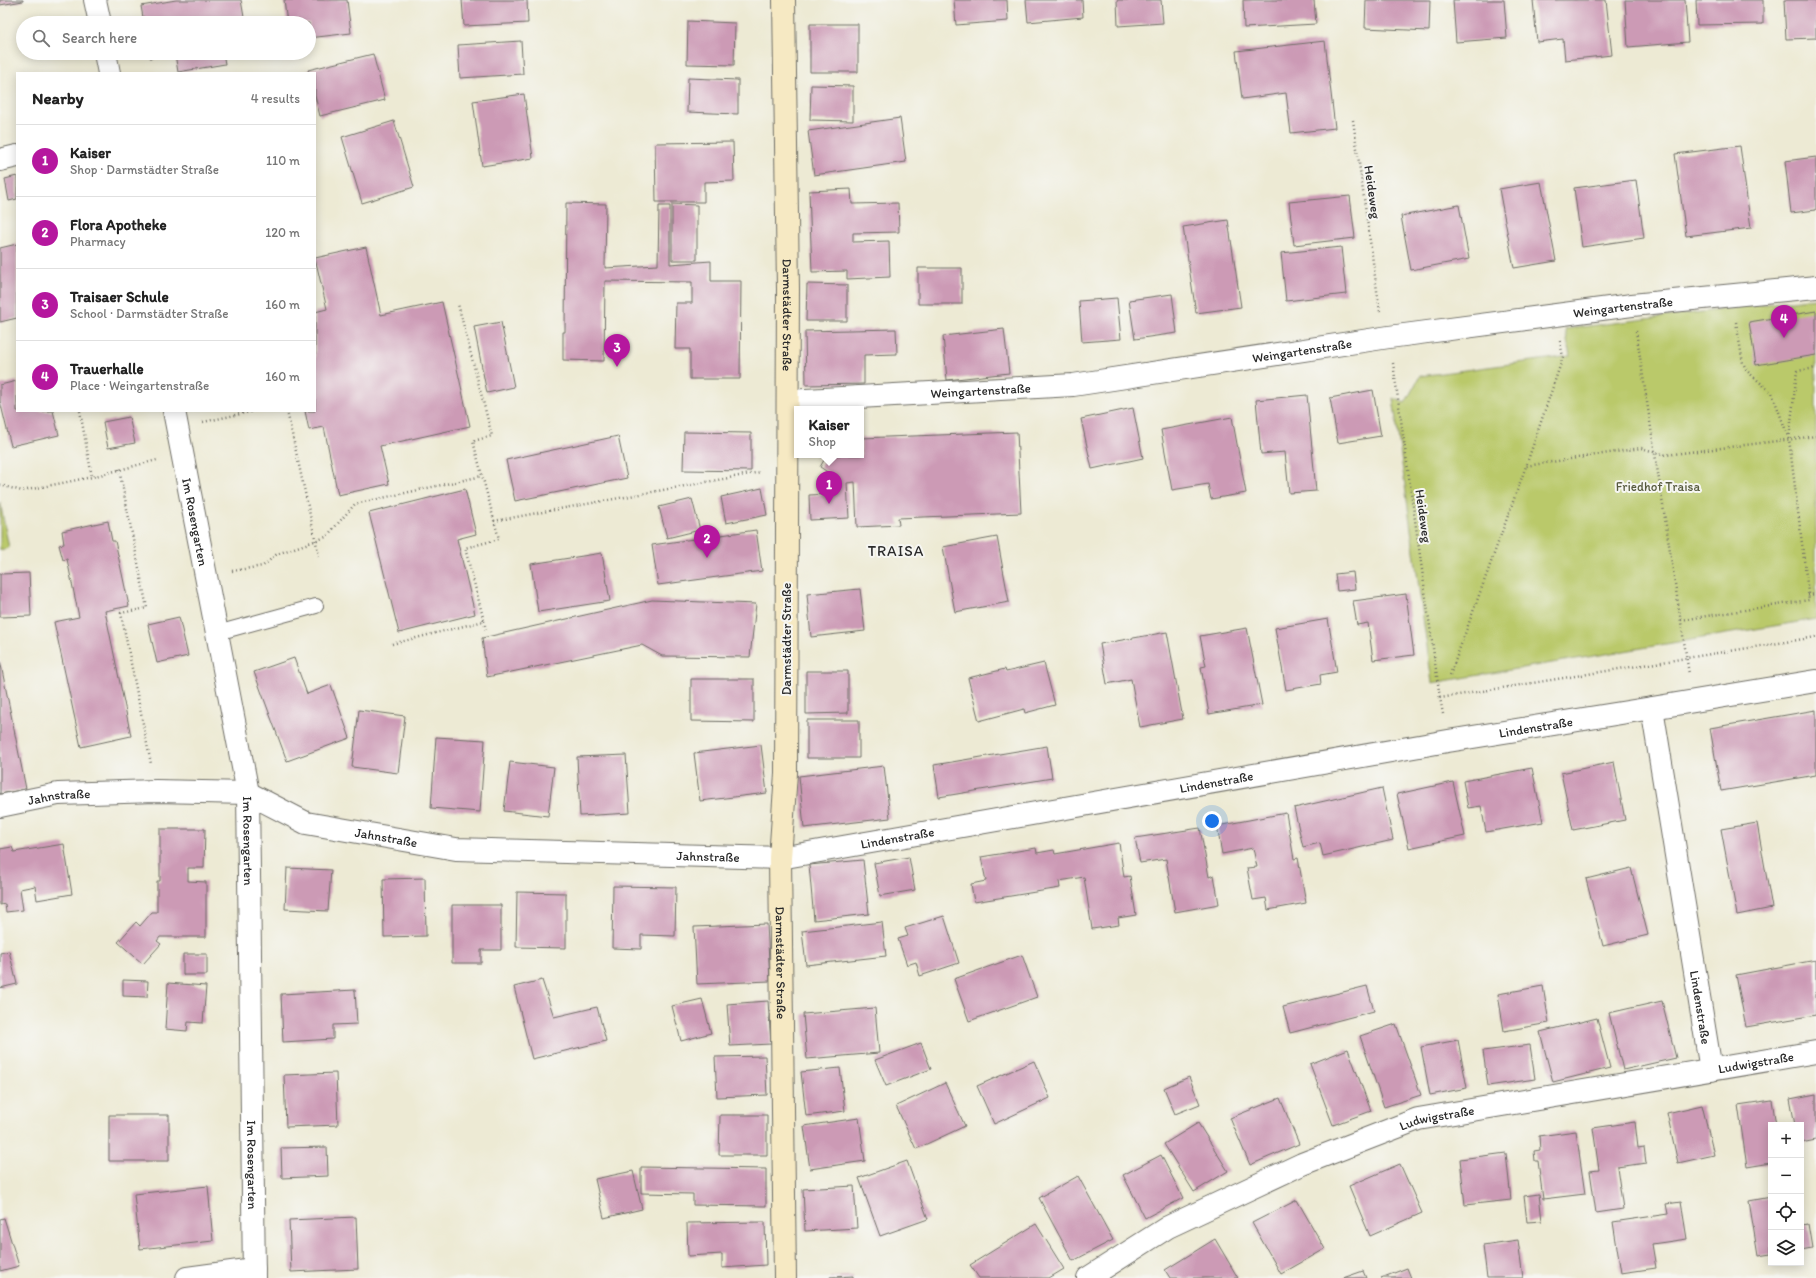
<!DOCTYPE html>
<html lang="en">
<head>
<meta charset="utf-8">
<style>
  body { margin:0; font-family:Itim,sans-serif; background:#f2f2f2; color:#222 }
  .controls { position:absolute; right:12px; bottom:12px; display:grid; overflow:hidden; border-radius:0px; box-shadow:0 2px 10px #0003 }
  .controls button { width:36px; height:36px; display:grid; place-items:center; padding:0; border:0; border-bottom:1px solid #e0e0e0; background:#fff; color:#222; font:20px sans-serif }
  .you { position:absolute; left:1212px; top:821px; width:14px; height:14px; margin:-10px; border:3px solid #fff; border-radius:50%; background:#1a73e8; box-shadow:0 0 0 6px #1a73e833 }
  .badge { display:grid; place-items:center; width:26px; height:26px; border-radius:50%; background:#b5179e; color:#fff; font-size:13px; font-weight:700 }
  .pin { position:absolute; translate:-50% -33px; filter:drop-shadow(0 1px 2px #0008) }
  .pin::after { content:''; position:absolute; top:21px; width:14px; height:12px; background:inherit; clip-path:polygon(0 0,100% 0,50% 100%) }
  .popup { position:absolute; left:794px; top:406px; width:70px; height:52px; box-sizing:border-box; display:grid; place-content:center; border-radius:0px; background:#fff; filter:drop-shadow(0 1px 3px #0005); font-size:13px; white-space:nowrap; color:#767676 }
  .popup b { font-size:15px; color:#222 }
  .popup::after { content:''; position:absolute; left:50%; top:100%; margin-left:-8px; border:8px solid transparent; border-top-color:#fff }
  .list { margin:0; padding:0; list-style:none }
  h2 { display:flex; justify-content:space-between; align-items:center; height:52px; margin:0; padding:0 16px; font-size:17px }
  h2 small { font-size:13px; font-weight:400; color:#767676 }
  .list li { display:grid; grid-template-columns:26px 1fr auto; gap:12px; align-items:center; box-sizing:border-box; height:72px; padding:0 16px; border-top:1px solid #e0e0e0 }
  .list b { display:block; font-size:15px; white-space:nowrap }
  .list p { margin:0; font-size:13px; white-space:nowrap; color:#767676 }
  .list em { font-size:13px; font-style:normal; color:#767676 }
  .icon { flex:none; width:22px; height:22px; fill:none; stroke:currentColor; stroke-width:2; stroke-linecap:round; stroke-linejoin:round }
  .map { position:relative; flex:none; width:1816px; height:1278px; overflow:hidden }
  .search { position:absolute; background:#fff; box-shadow:0 2px 10px #0003; left:16px; top:16px; width:300px; height:44px; display:flex; align-items:center; gap:10px; box-sizing:border-box; padding:0 14px; border-radius:22px; color:#767676; font-size:15px }
  .panel { position:absolute; background:#fff; box-shadow:0 2px 10px #0003; left:16px; top:72px; width:300px; height:340px; border-radius:0px }
  .map>svg:first-child { display:block }
  .green { fill:#bac96b; stroke:#727a4b }
  .building { fill:#cc9ab5 }
  .lines { fill:none; stroke-linecap:round; stroke-linejoin:round }
  .lane-casing { stroke:#6f6e66; stroke-width:16 }
  .street-casing { stroke:#6f6e66; stroke-width:24 }
  .secondary-casing { stroke:#6f6e66; stroke-width:24 }
  .path { stroke:#6f6e66; stroke-width:2.5; stroke-dasharray:1 3; stroke-linecap:butt }
  .lane { stroke:#fff; stroke-width:14 }
  .street { stroke:#fff; stroke-width:22 }
  .secondary { stroke:#f6e9c3; stroke-width:22 }
  .labels { text-anchor:middle; stroke-width:4; stroke-linejoin:round; paint-order:stroke }
  .street-label { font-size:13px; fill:#2b2b2b; stroke:#f6f6f2 }
  .park-label { font-size:13px; fill:#565a3e; stroke:#f6f6f2 }
  .quarter-label { font-size:15px; letter-spacing:1px; fill:#2b2b2b; stroke:#f6f6f2 }
</style>
</head>
<body>
<div class="map">
<svg width="1816" height="1278" viewBox="0 0 1816 1278">
  <rect width="100%" height="100%" fill="#f6f6f2"/>
  <filter id="ink" filterUnits="userSpaceOnUse"><feTurbulence type="fractalNoise" baseFrequency=".025" numOctaves="2"/><feDisplacementMap in="SourceGraphic" scale="8" xChannelSelector="R" yChannelSelector="G"/><feConvolveMatrix kernelMatrix="1 2 1 2 8 2 1 2 1" color-interpolation-filters="sRGB"/></filter>
  <filter id="wash" filterUnits="userSpaceOnUse"><feTurbulence type="fractalNoise" baseFrequency=".012" numOctaves="4" result="noise"/><feDisplacementMap in="SourceGraphic" scale="16" xChannelSelector="R" yChannelSelector="G"/><feGaussianBlur stdDeviation="0.9" result="paint"/><feColorMatrix in="noise" values="0 0 0 0 0 0 0 0 0 0 0 0 0 0 0 0 0 1.4 0 .05"/><feComposite in="paint" operator="in"/></filter>
  <g filter="url(#wash)">
    <rect width="100%" height="100%" fill="#edead4"/>
    <path class="green" d="M1816 298V619L1432 683 1393 398 1405 403 1420 376 1570 356 1565 329Z
      M0 502 9 548 0 550Z"/>
    <g id="blocks">
      <path class="building" d="M0 0H23V1L0 5Z
        M176 0H241L245 23H144L141 6Z
        M284 0H347L351 33 309 38V23H287Z
        M462 0H527L528 23 464 26Z
        M954 0H1007L1008 21 956 25Z
        M1026 0H1082L1083 17 1028 22Z
        M1117 0H1161L1163 23 1118 26Z
        M1243 0H1314L1316 24 1244 28Z
        M1366 0H1430L1429 31 1365 28Z
        M1453 0H1504L1507 38 1456 42Z
        M1533 0H1606L1612 55 1565 60 1563 39 1537 42Z
        M1625 0H1685L1688 42 1628 47Z
        M1696 0H1763V24L1697 25Z
        M1784 0H1816V38L1786 39Z
        M688 21 735 23 734 65 687 64Z
        M810 24H858V72H810Z
        M521 41 523 74 460 78 458 45Z
        M1325 41 1335 128 1291 133 1286 93 1242 99 1236 51Z
        M150 53H223L225 64 178 72 175 54 150 58Z
        M373 54 385 100 320 116 315 96V73H309L308 70Z
        M688 78 738 80V114L687 112Z
        M811 85 853 86V121L810 120Z
        M524 94 533 158 482 166 473 101Z
        M900 118 906 162 814 175 808 131Z
        M394 121 414 187 362 203 342 137Z
        M733 142 734 181 704 182V202H656L655 143Z
        M1740 146 1751 228 1686 236 1675 154Z
        M1816 157V210L1791 213 1785 161Z
        M17 176V199L9 201 5 179Z
        M1636 180 1644 238 1582 247 1574 188Z
        M1541 182 1556 261 1514 268 1499 189Z
        M851 189 852 204 898 203 899 232 853 233V242L889 241 890 277 847 279V271L812 272 809 191Z
        M1350 196 1355 238 1294 245 1289 202Z
        M566 203 606 204 605 268 658 265 659 206H670V264L711 261V281H741L740 379H690V349H675L676 303H692V282L605 281 604 361 563 360V332H565Z
        M672 204 697 205V260H672Z
        M1459 205 1469 259 1411 270 1401 216Z
        M1228 220 1241 307 1196 313 1183 227Z
        M17 244V318L0 322V248Z
        M366 247 381 315 442 302 470 426 380 446 389 484 338 495 324 427 309 430 305 411H315V312L327 309 315 258Z
        M1341 247 1346 294 1286 301 1281 253Z
        M918 268H962V304H918Z
        M807 284 847 285V321H806Z
        M1172 294 1177 333 1135 339 1129 300Z
        M1117 298 1121 339 1082 342 1079 301Z
        M1816 311V355L1756 365 1749 322Z
        M501 322 514 387 487 393 474 327Z
        M896 329 897 354 864 355V384L806 385 805 331Z
        M1004 329 1009 373 947 380 943 336Z
        M17 381V411H53L59 435 11 446 0 401V385Z
        M1373 390 1381 436 1338 443 1330 398Z
        M1307 395 1316 491 1289 493 1285 452 1261 454 1256 400Z
        M1133 408 1143 458 1092 469 1081 419Z
        M129 417 135 443 108 448 103 422Z
        M1232 417 1246 493 1211 499 1208 484 1172 490 1161 430Z
        M684 432 751 433V471L683 470Z
        M1017 432 1021 513 898 518 899 525 857 527 855 482 847 483 849 518 810 520 809 495 830 494 829 473 820 467 827 455H861V438Z
        M618 436 627 478 515 501 506 460Z
        M762 488 767 515 726 523 721 497Z
        M465 489 476 534 457 539 475 614 399 633 369 513Z
        M692 499 700 530 667 538 659 507Z
        M108 521 112 541H115L129 606 105 611 131 736 81 747 54 622 79 617 67 559 63 560 59 545 64 544 62 531Z
        M756 530 762 571 658 585 652 545Z
        M997 537 1009 602 955 612 943 547Z
        M602 553 610 601 538 612 531 564Z
        M1353 572 1355 589 1337 591 1335 574Z
        M29 573 31 616 0 617V574Z
        M860 589 865 631 811 637 807 594Z
        M1406 594 1414 655 1373 660 1368 623 1357 625 1353 601Z
        M652 600 756 604 750 657 662 656 642 645 487 677 482 638Z
        M179 617 188 656 157 663 148 624Z
        M1328 619 1337 672 1320 675 1321 684 1286 690 1275 628Z
        M1247 628 1262 705 1209 714 1201 667 1206 666 1200 636Z
        M1167 632 1183 719 1140 727 1131 679 1107 684 1100 644Z
        M294 658 307 694 331 685 350 738 287 761 254 672Z
        M0 660 26 789 0 794Z
        M1044 663 1055 705 1025 713 1024 709 979 721 968 678 1005 669 1006 672Z
        M806 671H848V713L806 714Z
        M691 679H754V722L691 721Z
        M359 710 405 716 398 773 352 767Z
        M1816 710V775L1721 791 1710 728Z
        M807 720H859V758H807Z
        M436 737 485 740 480 812 431 808Z
        M761 745 767 793 700 801 694 753Z
        M1047 746 1052 778 939 797 934 765Z
        M626 755 630 813 580 816 577 757Z
        M510 762 554 767 548 816 504 811Z
        M1614 762 1625 820 1573 830 1561 773Z
        M884 766 890 818 804 828 799 776Z
        M1532 768 1543 822 1486 832 1481 806 1468 808 1463 781Z
        M1453 782 1465 836 1409 848 1397 794Z
        M1382 788 1393 840 1323 856 1320 843 1303 847 1294 808Z
        M1286 813 1294 859 1298 858 1306 903 1268 910 1266 898 1253 900 1247 868 1257 867 1253 848 1222 854 1217 826Z
        M1757 823 1772 908 1737 915 1721 829Z
        M1200 828 1209 877 1214 875 1219 904 1175 912 1166 859 1140 863 1135 838Z
        M160 829H205L204 868H188V881L206 882V937H160L157 941 161 944 143 964 118 942 136 922 140 926 152 912H157V881H160Z
        M1119 843 1124 877 1130 876 1136 915 1118 918 1119 925 1092 929 1084 877 1059 881 1060 888 974 902 971 884 986 881 981 857 1036 848 1037 853 1054 850 1055 854Z
        M64 844 72 894 37 900 35 886 20 889 23 910 6 912 5 904 0 905V849L12 847 14 852Z
        M909 857 915 890 880 896 874 863Z
        M863 860 869 914 814 920 809 865Z
        M287 868 331 870 328 911 285 909Z
        M1631 868 1648 935 1603 946 1586 879Z
        M425 878 426 936 384 937 383 879Z
        M613 886 676 887 675 936 641 935V949L612 948Z
        M517 892 566 893V948L516 947Z
        M452 905H501V950H481V963H452Z
        M944 916 959 963 920 976 916 962 907 965 898 939 908 936 905 928Z
        M882 922 886 956 806 965 802 931Z
        M767 924 770 981 697 984 694 927Z
        M9 951 17 984 0 988V953Z
        M183 954H207V975H183Z
        M1022 955 1037 997 969 1021 954 979Z
        M1816 960V1015L1746 1027 1736 975Z
        M123 980 148 981 147 997 123 996Z
        M542 980 554 1017 597 1007 606 1041 532 1059 514 987Z
        M168 983 206 986 203 1023 188 1022 187 1031 165 1029Z
        M1367 986 1374 1011 1290 1033 1283 1007Z
        M1543 986 1549 1023 1504 1031 1498 994Z
        M355 990 357 1024 333 1025V1039L283 1042 281 994Z
        M702 999 711 1033 681 1041 672 1006Z
        M768 1001 771 1044 730 1046 727 1004Z
        M1662 1001 1676 1058 1623 1070 1609 1013Z
        M875 1008 879 1053 807 1059 803 1014Z
        M1597 1018 1610 1068 1553 1082 1540 1032Z
        M1396 1024 1421 1095 1384 1107 1360 1036Z
        M1458 1040 1467 1088 1430 1095 1421 1047Z
        M921 1043 931 1069 886 1086 875 1060Z
        M1530 1045 1535 1079 1488 1086 1483 1051Z
        M1348 1049 1371 1111 1333 1125 1310 1064Z
        M765 1056 767 1095 717 1097 715 1057Z
        M1034 1061 1050 1098 994 1124 977 1086Z
        M840 1068 845 1111 806 1116 801 1072Z
        M336 1073 338 1125 286 1127 284 1075Z
        M1189 1077 1200 1104 1175 1114 1164 1088Z
        M945 1083 965 1126 916 1149 896 1106Z
        M1816 1094V1140L1801 1143V1125H1795L1790 1099Z
        M1280 1098 1299 1144 1250 1165 1230 1118Z
        M1772 1100 1776 1125H1771V1148H1769L1771 1163 1747 1167 1738 1105Z
        M1702 1105 1714 1155 1678 1163 1667 1113Z
        M109 1115H169V1161H109Z
        M720 1115H767V1155H719Z
        M859 1118 865 1161 810 1169 804 1126Z
        M1635 1122 1638 1148 1644 1147 1646 1163 1617 1167 1623 1209 1596 1213 1590 1171 1599 1170 1593 1128Z
        M1198 1123 1228 1171 1194 1192 1164 1144Z
        M1576 1131 1585 1194 1543 1199 1538 1161H1535L1534 1151 1540 1150 1539 1136Z
        M327 1147 328 1176 282 1178 281 1148Z
        M1506 1153 1511 1200 1465 1205 1460 1159Z
        M1161 1155 1183 1198 1145 1218 1123 1175Z
        M907 1161 928 1219 880 1236 859 1178Z
        M1400 1164 1422 1213 1370 1236 1349 1186Z
        M641 1167 766 1169V1206L693 1205V1194L641 1193Z
        M633 1171 642 1209 604 1218 595 1179Z
        M1078 1176 1113 1240 1073 1261 1039 1198Z
        M208 1186 213 1241 140 1249 134 1194Z
        M854 1186 857 1228 805 1231 803 1189Z
        M1539 1194 1542 1221 1527 1222 1524 1196Z
        M1771 1197V1254L1758 1256 1749 1201Z
        M1297 1200 1325 1249 1281 1274 1252 1223Z
        M1681 1202 1687 1239 1652 1244 1656 1268 1621 1273 1613 1222 1668 1214 1666 1204Z
        M356 1217 358 1269 291 1272 289 1220Z
        M4 1218 19 1266 0 1271V1219Z
        M765 1222 766 1265 722 1268V1254L688 1256 687 1223Z
        M1036 1224 1064 1269 1049 1278H979L970 1265Z
        M1808 1224 1812 1248 1801 1250V1225Z
        M1215 1239 1238 1278H1170L1165 1270Z
        M1518 1240 1523 1278H1487L1483 1245Z
        M1407 1268 1411 1278H1381Z
        M1363 1271 1366 1278H1343Z
        M853 1276V1278H830V1277Z"/>
    </g>
  </g>
  <g filter="url(#ink)">
    <use href="#blocks" fill-opacity="0" stroke="#6f6e66" stroke-width="1"/>
    <g class="lines">
      <g class="lane-casing">
        <path id="lane" d="M217 633 316 606"/>
      </g>
      <g class="street-casing">
        <g id="street">
          <path d="M95 0 100 23"/>
          <path d="M105 53 109 73"/>
          <path d="M0 160 17 156"/>
          <path id="s1" d="M788 401 1073 385 1389 337 1632 305 1816 287"/>
          <path id="s2" d="M174 411 248 793 254 1278"/>
          <path d="M1652 708 1816 681"/>
          <path id="s3" d="M0 806 58 794 156 791 248 793 306 823 456 849 780 858 1448 741 1652 708 1711 1070"/>
          <path d="M187 1278 254 1269"/>
          <path id="s4" d="M1088 1278 1168 1227 1302 1164 1418 1119 1816 1052"/>
        </g>
      </g>
      <g class="secondary-casing">
        <g id="secondary">
          <path id="s5" d="M784 0 788 289 786 773 780 858 785 1278"/>
        </g>
      </g>
      <path class="path" d="M1353 120 1380 312
        M1736 322 1743 363 1747 371 1772 393 1789 439
        M1636 331 1689 674
        M1560 341 1563 357 1526 466 1641 448 1666 455 1816 436
        M1393 363 1440 698
        M80 411 92 477
        M287 411 319 556
        M203 422 254 411
        M119 469 147 608 121 613 151 764
        M0 485 22 491 92 477 157 460
        M494 521 761 472
        M232 571 263 566 277 554 326 537 355 504 482 476
        M1808 595 1816 594
        M1681 620 1809 600 1789 439 1797 371 1816 368
        M484 621 486 630
        M392 644 484 621 465 548 499 539 473 441 492 436 458 304
        M1450 675 1526 466
        M1443 714 1440 698 1816 637"/>
      <use href="#lane" class="lane"/>
      <use href="#street" class="street"/>
      <use href="#secondary" class="secondary"/>
    </g>
  </g>
  <g class="labels">
    <g class="street-label">
      <text transform="translate(1373 192) rotate(82)" y="5">Heideweg</text>
      <text dy="5" stroke="none"><textPath href="#s1" startOffset="841">Weingartenstraße</textPath></text>
      <text dy="5" stroke="none"><textPath href="#s5" startOffset="315">Darmstädter Straße</textPath></text>
      <text dy="5" stroke="none"><textPath href="#s1" startOffset="517">Weingartenstraße</textPath></text>
      <text dy="5" stroke="none"><textPath href="#s1" startOffset="193">Weingartenstraße</textPath></text>
      <text transform="translate(1424 516) rotate(82)" y="5">Heideweg</text>
      <text dy="5" stroke="none"><textPath href="#s2" startOffset="113">Im Rosengarten</textPath></text>
      <text transform="translate(786 639) rotate(-90)" y="5">Darmstädter Straße</text>
      <text dy="5" stroke="none"><textPath href="#s3" startOffset="1558">Lindenstraße</textPath></text>
      <text dy="5" stroke="none"><textPath href="#s3" startOffset="1234">Lindenstraße</textPath></text>
      <text dy="5" stroke="none"><textPath href="#s3" startOffset="60">Jahnstraße</textPath></text>
      <text dy="5" stroke="none"><textPath href="#s3" startOffset="396">Jahnstraße</textPath></text>
      <text dy="5" stroke="none"><textPath href="#s3" startOffset="910">Lindenstraße</textPath></text>
      <text dy="5" stroke="none"><textPath href="#s2" startOffset="437">Im Rosengarten</textPath></text>
      <text dy="5" stroke="none"><textPath href="#s3" startOffset="719">Jahnstraße</textPath></text>
      <text dy="5" stroke="none"><textPath href="#s5" startOffset="963">Darmstädter Straße</textPath></text>
      <text dy="5" stroke="none"><textPath href="#s3" startOffset="1979">Lindenstraße</textPath></text>
      <text dy="5" stroke="none"><textPath href="#s4" startOffset="710">Ludwigstraße</textPath></text>
      <text dy="5" stroke="none"><textPath href="#s4" startOffset="386">Ludwigstraße</textPath></text>
      <text dy="5" stroke="none"><textPath href="#s2" startOffset="761">Im Rosengarten</textPath></text>
    </g>
    <g class="park-label">
      <text x="1658" y="491">Friedhof Traisa</text>
    </g>
    <g class="quarter-label">
      <text x="896" y="556">TRAISA</text>
    </g>
  </g>
</svg>
<div class="controls">
<button>+</button>
<button>−</button>
<button><svg class="icon" aria-label="locate" viewBox="0 0 24 24"><circle cx="12" cy="12" r="6"/><path d="M12 2v4M12 18v4M2 12h4M18 12h4"/></svg></button>
<button><svg class="icon" aria-label="layers" viewBox="0 0 24 24"><path d="M12 4l9 5-9 5-9-5zM3 14l9 5 9-5"/></svg></button>
</div>
<div class="you"></div>
<div class="pin badge" style="left:829px;top:504px">1</div>
<div class="popup"><b>Kaiser</b>Shop</div>
<div class="pin badge" style="left:707px;top:558px">2</div>
<div class="pin badge" style="left:617px;top:367px">3</div>
<div class="pin badge" style="left:1784px;top:338px">4</div>
<div class="search"><svg class="icon" aria-label="search" viewBox="0 0 24 24"><circle cx="10" cy="10" r="6"/><path d="M15 15l6 6"/></svg>Search here</div>
<section class="panel">
<h2>Nearby<small>4 results</small></h2>
<ul class="list">
<li><span class="badge">1</span><div><b>Kaiser</b><p>Shop · Darmstädter Straße</p></div><em>110 m</em></li>
<li><span class="badge">2</span><div><b>Flora Apotheke</b><p>Pharmacy</p></div><em>120 m</em></li>
<li><span class="badge">3</span><div><b>Traisaer Schule</b><p>School · Darmstädter Straße</p></div><em>160 m</em></li>
<li><span class="badge">4</span><div><b>Trauerhalle</b><p>Place · Weingartenstraße</p></div><em>160 m</em></li>
</ul>
</section>
</div>
</body>
</html>
